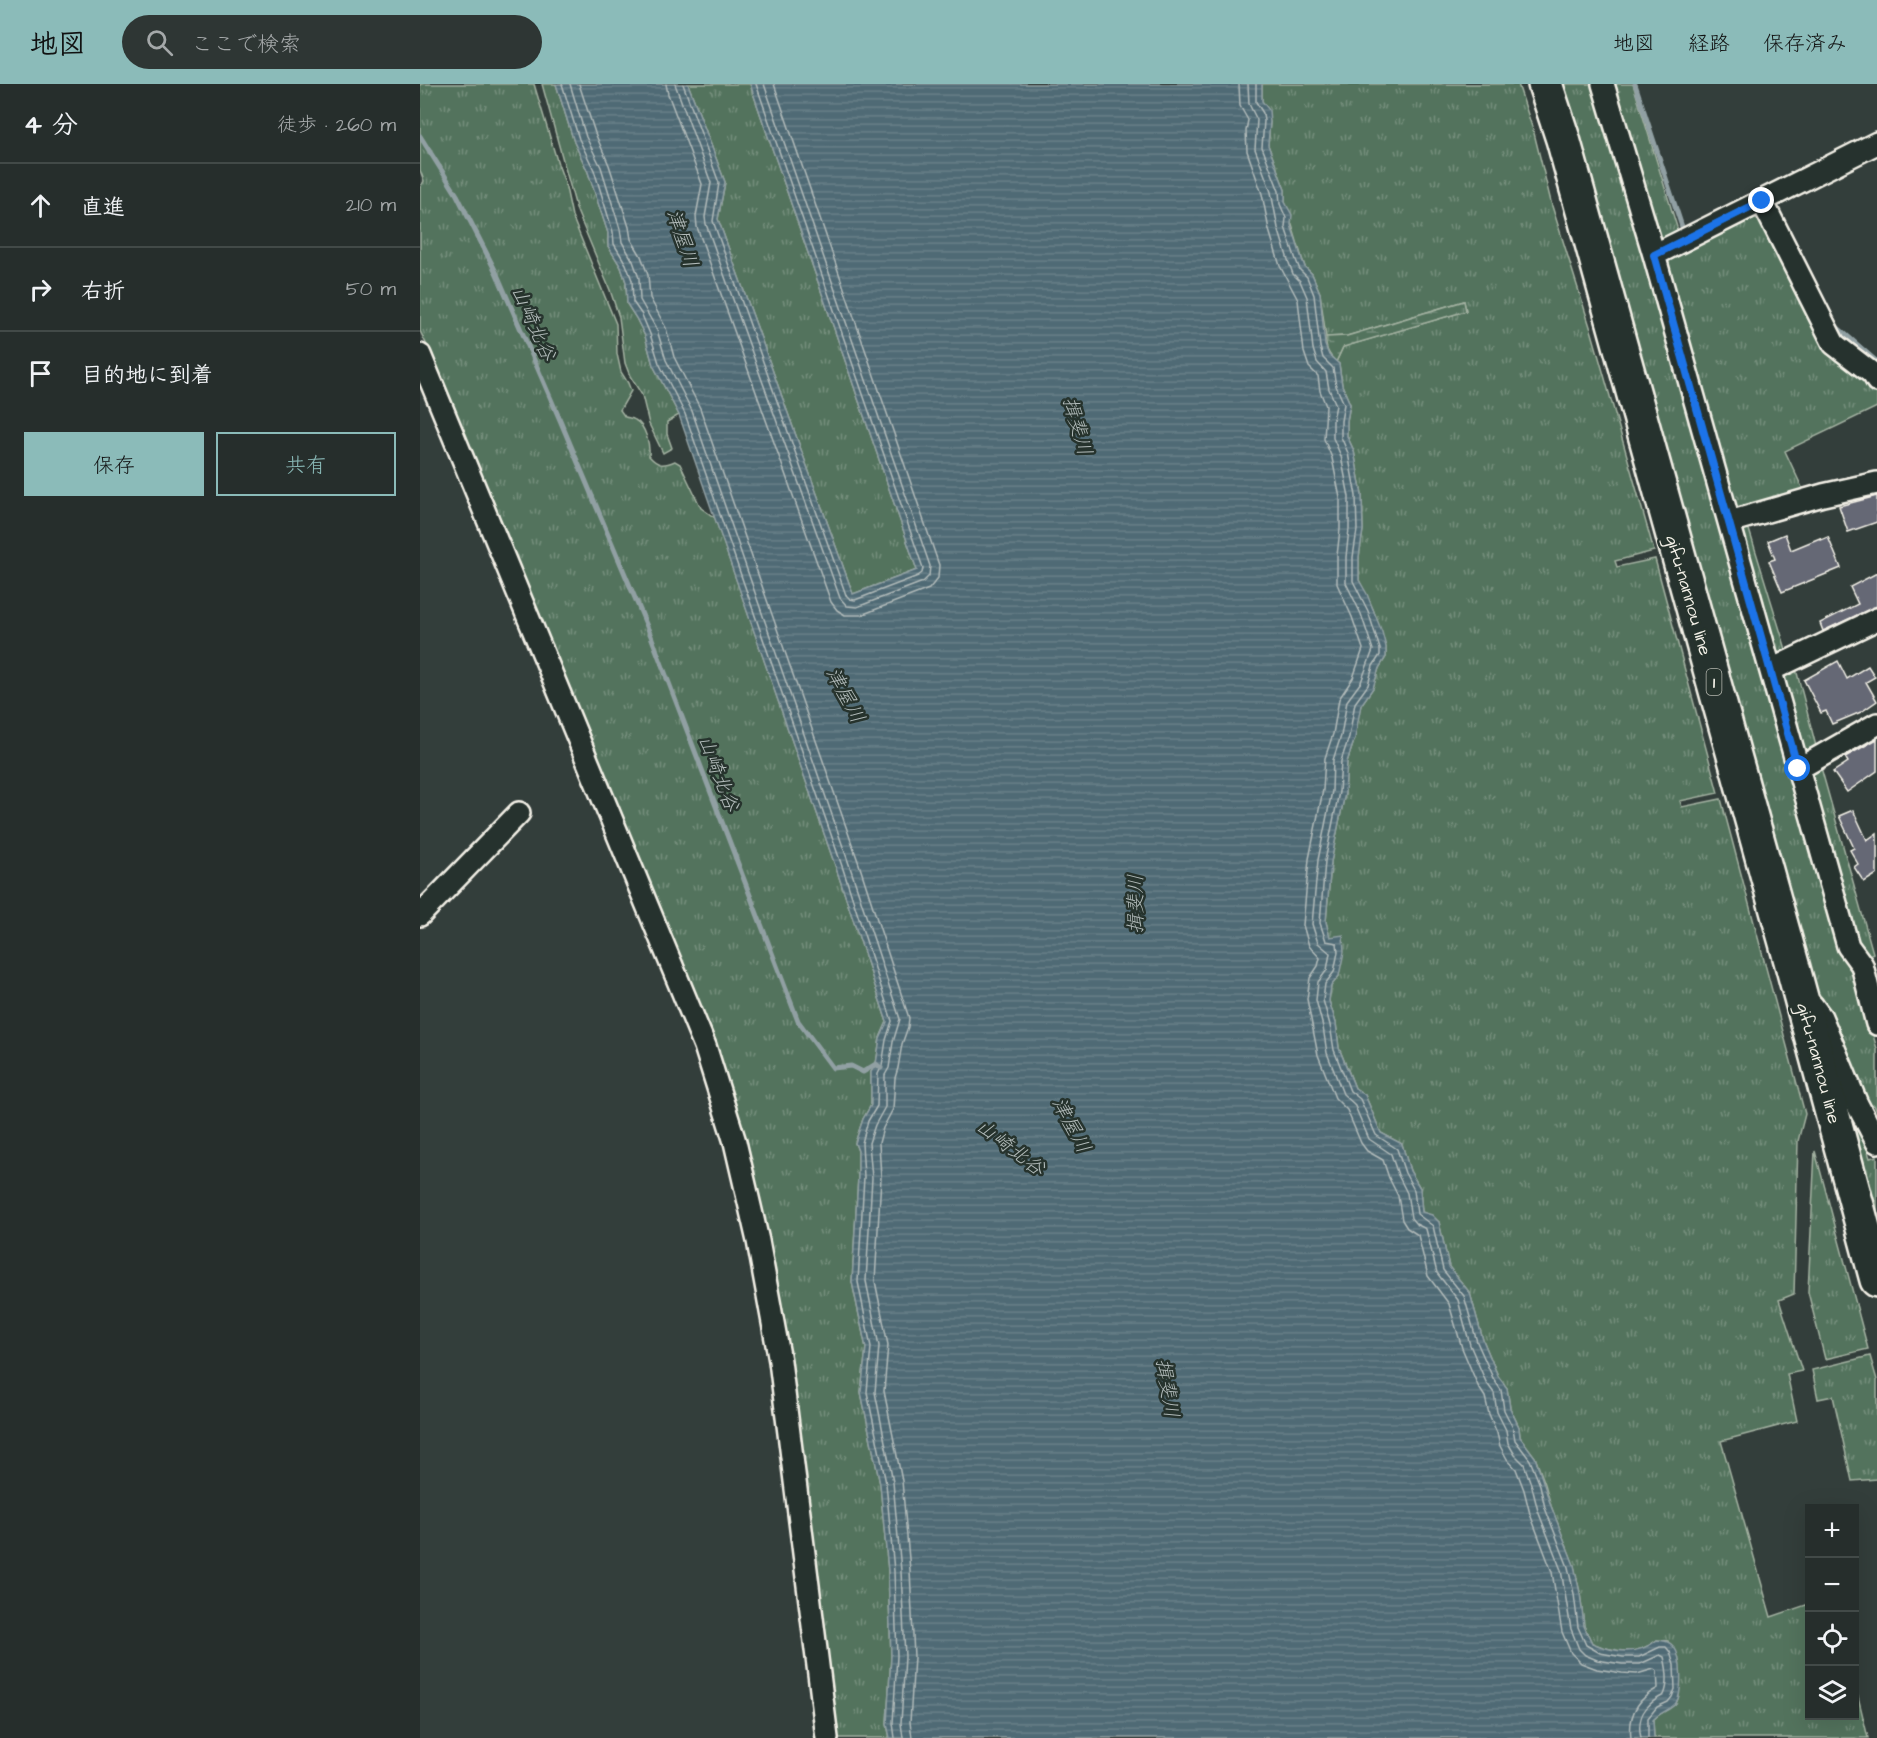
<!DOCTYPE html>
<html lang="ja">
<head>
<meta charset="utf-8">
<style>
  body { margin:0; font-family:"Architects Daughter","Klee One",sans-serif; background:#2e3634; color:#f1f3f6 }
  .controls { position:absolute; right:18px; bottom:18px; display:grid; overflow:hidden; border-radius:0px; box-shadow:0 6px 24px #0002 }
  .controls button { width:54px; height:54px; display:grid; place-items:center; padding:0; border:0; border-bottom:2px solid #424a48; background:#262e2c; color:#f1f3f6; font:30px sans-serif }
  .stop { position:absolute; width:18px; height:18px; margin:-14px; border:4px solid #1a73e8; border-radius:50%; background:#fff }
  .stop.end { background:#1a73e8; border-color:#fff; box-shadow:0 2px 6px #0008 }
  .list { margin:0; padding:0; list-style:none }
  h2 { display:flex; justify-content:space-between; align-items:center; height:78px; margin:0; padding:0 24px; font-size:26px }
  h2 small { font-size:20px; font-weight:400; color:#a4a8a9 }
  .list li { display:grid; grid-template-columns:39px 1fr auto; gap:18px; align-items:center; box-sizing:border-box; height:84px; padding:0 24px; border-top:2px solid #424a48 }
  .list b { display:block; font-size:22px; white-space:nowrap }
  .list em { font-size:20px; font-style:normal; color:#a4a8a9 }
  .actions { display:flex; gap:12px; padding:18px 24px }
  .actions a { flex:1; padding:14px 0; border:2px solid #8bbbb9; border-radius:0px; text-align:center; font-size:21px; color:#8bbbb9 }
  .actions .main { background:#8bbbb9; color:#111 }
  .icon { flex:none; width:33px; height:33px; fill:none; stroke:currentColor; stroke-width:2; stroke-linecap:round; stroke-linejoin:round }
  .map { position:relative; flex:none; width:1457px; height:1654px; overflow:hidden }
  header { display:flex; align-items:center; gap:36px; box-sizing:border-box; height:84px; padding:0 30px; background:#8bbbb9; color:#111 }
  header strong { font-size:28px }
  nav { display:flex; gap:33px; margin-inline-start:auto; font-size:21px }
  .search { width:420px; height:54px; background:#2e3634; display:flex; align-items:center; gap:15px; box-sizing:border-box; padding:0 21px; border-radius:33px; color:#a4a8a9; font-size:22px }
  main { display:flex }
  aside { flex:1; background:#262e2c }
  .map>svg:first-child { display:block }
  .grass { fill:url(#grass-tufts); stroke:#a4b2a2; stroke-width:1.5 }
  .wetland { fill:url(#wetland-marsh); stroke:#a4b2a2; stroke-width:1.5 }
  .water { fill:url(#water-rules); stroke:#91a0a3; stroke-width:1.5 }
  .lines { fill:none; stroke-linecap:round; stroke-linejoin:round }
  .shore { stroke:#b2bbba; stroke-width:1.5 }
  .stream { stroke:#91a0a3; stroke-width:5 }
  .building { fill:#656875; stroke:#f4f1e8; stroke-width:1.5 }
  .minor-casing { stroke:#f4f1e8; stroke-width:26 }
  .primary-casing { stroke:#f4f1e8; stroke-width:38 }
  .minor { stroke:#26332d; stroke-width:21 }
  .primary { stroke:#26332d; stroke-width:33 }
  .route { stroke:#1a73e8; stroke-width:8 }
  .labels { text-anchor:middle; stroke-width:5; stroke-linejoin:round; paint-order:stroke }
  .shield { fill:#26332d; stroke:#b6b8b0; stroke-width:1.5 }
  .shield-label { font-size:16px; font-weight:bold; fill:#f4f1e8 }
  .street-label { font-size:18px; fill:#f4f1e8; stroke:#26332d }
  .water-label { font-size:20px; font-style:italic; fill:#b2bbba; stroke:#26332d }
</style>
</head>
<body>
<header>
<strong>地図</strong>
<div class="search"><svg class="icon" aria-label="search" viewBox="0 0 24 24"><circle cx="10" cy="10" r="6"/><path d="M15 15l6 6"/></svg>ここで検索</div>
<nav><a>地図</a><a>経路</a><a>保存済み</a></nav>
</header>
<main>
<aside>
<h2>4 分<small>徒歩 · 260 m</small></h2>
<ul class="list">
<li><svg class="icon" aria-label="ahead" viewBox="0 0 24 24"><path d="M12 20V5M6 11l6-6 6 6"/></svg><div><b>直進</b></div><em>210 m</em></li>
<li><svg class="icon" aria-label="right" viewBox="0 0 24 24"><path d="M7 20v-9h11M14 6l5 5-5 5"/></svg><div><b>右折</b></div><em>50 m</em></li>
<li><svg class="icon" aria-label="arrive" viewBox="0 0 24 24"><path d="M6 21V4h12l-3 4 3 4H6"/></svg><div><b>目的地に到着</b></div></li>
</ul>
<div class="actions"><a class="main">保存</a><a>共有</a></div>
</aside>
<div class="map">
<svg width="1457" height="1654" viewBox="0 0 1457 1654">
  <defs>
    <pattern id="grass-tufts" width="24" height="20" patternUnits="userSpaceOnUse" patternTransform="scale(1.5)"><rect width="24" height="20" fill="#53735d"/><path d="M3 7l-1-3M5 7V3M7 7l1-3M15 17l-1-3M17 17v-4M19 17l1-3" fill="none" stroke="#758e7c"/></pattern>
    <pattern id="wetland-marsh" width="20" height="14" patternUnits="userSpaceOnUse" patternTransform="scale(1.5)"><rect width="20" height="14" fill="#53735d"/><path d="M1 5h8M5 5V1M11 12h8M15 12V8" fill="none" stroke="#758e7c"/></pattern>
    <pattern id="water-rules" width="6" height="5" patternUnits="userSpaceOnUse" patternTransform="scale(1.5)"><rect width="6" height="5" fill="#4f6a75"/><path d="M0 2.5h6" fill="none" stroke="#698089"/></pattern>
  </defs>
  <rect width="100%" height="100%" fill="#333e3b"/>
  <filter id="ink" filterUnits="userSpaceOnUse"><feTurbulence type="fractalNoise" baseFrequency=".0167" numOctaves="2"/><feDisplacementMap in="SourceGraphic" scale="12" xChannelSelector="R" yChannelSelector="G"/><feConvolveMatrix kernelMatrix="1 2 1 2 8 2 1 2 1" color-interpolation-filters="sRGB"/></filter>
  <g filter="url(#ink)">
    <path class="grass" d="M0 0H114L138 80 145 99 152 132 196 240 197 270 201 288 208 299 211 307 200 326 205 333C208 334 212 334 215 336 226 342 230 361 229 372 238 382 243 382 255 377L260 380 281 424 295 434 417 787 467 938 460 954 456 980 451 988V1021L443 1035 435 1059 438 1067V1093L432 1198 446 1264 441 1308 460 1400 468 1487 471 1572 467 1640 470 1654H415L372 1290 291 956 15 278 0 247V104L4 97 0 86Z
      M122 0H136L154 58 168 88 188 149V162L201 183 206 198 207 220 216 234 225 252 233 281 259 331 247 338V350L252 364 243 369 229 340 222 311 210 292 205 279 199 233 190 206 157 127Z
      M268 0H330L497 486 433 510 298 135 305 98Z
      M842 0H1098L1114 49 1132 122 1172 249 1234 467 1195 477 1197 483 1235 475 1298 709 1260 717 1262 723 1301 715 1385 1030 1378 1057 1374 1210 1359 1216 1382 1287 1367 1290 1377 1337 1301 1357 1351 1533 1389 1520 1390 1632H1434L1435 1600 1448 1654H1234L1233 1636C1240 1628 1251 1625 1256 1619 1265 1605 1252 1573 1248 1557L1237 1556C1218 1572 1193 1568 1172 1559L1164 1542 1160 1509 1154 1482 1131 1422 1125 1400 1115 1373 1100 1353 1099 1343 1090 1324 1087 1304 1078 1292 1063 1256 1050 1209 1029 1183 1019 1138 1002 1128 1000 1104 990 1087 982 1060 961 1049 945 1011 935 1004 928 986 919 964 916 939 909 917 911 902 919 892 906 838 911 778 925 709 927 678 935 654 937 635 941 621 953 604 959 584 966 573V564L953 525 939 496V473L943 446 942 411 934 367 927 352V337L930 320 922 301 919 280 916 278 923 263 1046 227 1044 217 927 252 906 253 900 209 892 190 885 183 882 174 865 118V106L848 61 850 38 842 17Z
      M1141 0H1176L1421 868 1437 894 1457 965V1028L1454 1021 1445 1023 1403 915 1387 895Z
      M1191 0H1213L1260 153 1237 158Z
      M1337 133 1346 138 1452 300 1457 308V323L1365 367 1385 410 1314 427 1245 184 1251 172 1281 157Z
      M1327 439 1368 572H1355L1320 447Z
      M1376 585 1398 670 1382 671 1363 599 1366 589Z
      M1400 680 1453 869 1449 871 1442 868 1387 694 1388 686Z
      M1401 942 1430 1011 1450 1074 1457 1072V1161Z
      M1395 1067 1448 1265 1405 1275 1388 1208Z
      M1450 1272 1457 1296V1395L1432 1397 1413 1312 1398 1315 1392 1286Z"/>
    <path class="wetland" d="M1044 217 1046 227 923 263 916 278C908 270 905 264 906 253L927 252Z"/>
    <path class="water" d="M136 0H268L305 98 298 135 433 510 497 486 330 0H842V17L849 26 850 38 848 61 865 106V118L872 131 871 141 882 175 885 183 892 190 900 209 905 261 909 271 919 280 922 301 930 320 927 337V352L934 367 942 411 943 446 939 473V496L947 510 962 548 966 563V573L959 584 953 604 941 621 935 654 927 678 925 709 911 778 906 838 910 853 923 851 924 868 919 892 911 902 909 917 916 939 919 964 935 1004 945 1011 961 1049 982 1060 990 1087 1000 1104 1002 1128 1012 1131 1019 1138 1029 1183 1050 1209 1063 1256 1078 1292 1087 1304 1090 1324 1099 1343 1100 1353 1115 1373 1131 1422 1154 1481 1160 1509 1164 1542 1172 1559C1193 1568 1218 1572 1237 1556 1244 1557 1250 1557 1254 1563 1262 1573 1263 1608 1256 1619 1251 1626 1240 1628 1233 1636L1234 1654H470L467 1640 471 1572 468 1487 460 1400 441 1308 446 1264 432 1198 438 1093V1067L435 1059 443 1035 451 1021V988L456 980 460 954 467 938 417 787 259 331 233 281 225 252 216 234 207 220 206 198 201 183 188 162V149L168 88 154 58Z"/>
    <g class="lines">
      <path class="shore" d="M142 0 159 55 174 86 193 148 194 160 206 180 212 196 213 218 222 231 230 250 239 279 265 330 423 785 472 937 466 956 462 982 458 990 457 1022 448 1037 442 1059 444 1093 438 1198 451 1263 447 1308 466 1399 474 1487 477 1572 473 1639 475 1654
        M150 0 166 53 181 83 200 145 202 158 213 177 219 194 220 216 237 246 246 276 272 327 430 783 480 935 473 958 469 984 465 991V1023L455 1041 449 1059 452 1094 446 1197 459 1262 455 1308 473 1398 481 1487 485 1573 481 1639 483 1654
        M159 0 175 49 189 81 209 143 211 155 221 172 228 191 230 214 246 244 254 273 280 324 439 780 489 934 488 943 482 960 478 984 475 994 473 1025 463 1044 459 1059 461 1094 455 1197 468 1261 464 1307 482 1397 490 1486 494 1573 490 1638 492 1654
        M246 0 248 10 282 100 276 132 277 143 411 518 417 526 425 531H441L509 505 518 494 519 481 354 0
        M255 0 291 99 285 133 286 140 420 514 427 522 437 523 503 498 509 492 510 482 344 0
        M263 0 299 99 293 137 426 511 430 515 435 516 498 492 502 489 503 484 336 0
        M819 0 820 22 828 36 826 47 827 67 842 110 849 146 860 182 878 216 884 268 889 283 898 292 900 307 906 322 904 355 912 374 920 414V445L917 472V500L932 533 943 565 933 594 919 615 913 650 905 674 903 706 889 775 883 841 889 862 900 874 898 882 890 894 887 915 898 971 915 1014 927 1026 941 1059 947 1067 963 1076 969 1094 978 1112 982 1136 987 1144 998 1151 1008 1192 1029 1220 1042 1264 1058 1302 1065 1313 1069 1330 1077 1349 1080 1362 1087 1375 1096 1385 1104 1406 1110 1430 1132 1488 1142 1548 1151 1569 1161 1579 1177 1585 1202 1589 1217 1590 1234 1585 1237 1587 1238 1604C1217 1615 1208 1631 1211 1654
        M828 0 829 20 837 36 835 65 851 108 858 144 869 179 873 190 880 197 887 213 893 265 897 278 906 288 909 305 916 321 913 336V354L921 372 929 413V445L926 473V499L941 530 953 566 941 598 927 617 921 652 913 676 912 707 898 776 892 840 898 859 910 869 907 886 898 898 896 916 903 943 907 969 923 1010 934 1020 949 1055 971 1070 978 1091 987 1109 991 1134 996 1140 1006 1145 1017 1189 1038 1216 1050 1261 1066 1298 1074 1309 1077 1328 1086 1346 1088 1359 1095 1371 1104 1380 1112 1403 1118 1427 1141 1486 1151 1545 1159 1565 1165 1571 1177 1576 1202 1580H1220L1240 1571 1244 1573C1247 1585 1249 1600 1244 1611 1225 1620 1216 1633 1221 1654
        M836 0V18L843 29 844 37 842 63 859 107 860 120 866 134 865 143 876 176 880 186 887 193 894 211 900 263 903 274 913 284 916 302 924 320 921 337V353L928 369 936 412 937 446 933 473V497L948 527 960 565V571L953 582 948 601 935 619 929 653 921 677 919 708 905 777 900 839 906 857 917 859 918 868 914 888 905 900 903 916 910 941 914 966 930 1007 940 1015 956 1051 977 1065 985 1089 994 1106 997 1130 1013 1142 1023 1186 1044 1212 1057 1258 1073 1294 1081 1306 1084 1326 1093 1344 1095 1356 1110 1376 1120 1401 1125 1424 1148 1483 1154 1510 1158 1543 1166 1561 1180 1569 1203 1573H1219L1240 1563H1246L1250 1568 1254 1581 1255 1605 1252 1613 1248 1618 1237 1623 1228 1634V1654"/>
      <path class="stream" d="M1215 0 1264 149
        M0 52 37 111 76 188 140 336 231 552 378 937 413 984 431 982 443 988 456 980 461 984
        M1412 234 1418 244 1457 278"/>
    </g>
    <path class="building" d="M1457 412V438L1428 448 1419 422Z
      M1365 450 1371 466 1400 454 1401 456 1408 453 1421 484 1362 508 1349 477 1355 475 1348 457Z
      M1457 489V522L1403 547 1400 539 1438 520 1430 503Z
      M1418 577 1427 595 1448 582 1455 593 1446 598 1457 617 1441 628 1412 640 1406 627 1401 629 1384 596Z
      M1457 655V687L1427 708 1413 688 1428 678 1425 673Z
      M1433 726 1447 756 1457 749V790L1444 798 1434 783 1438 780 1430 766 1434 764 1419 732Z"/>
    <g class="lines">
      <g class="minor-casing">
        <path id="minor" d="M1183 0 1234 171 1428 862 1442 881 1457 940
          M1342 117 1414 260 1453 290 1457 297
          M1234 171 1457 59
          M0 271 285 962 315 1058 338 1157 360 1277 407 1654
          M1309 438 1403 411 1457 399
          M1351 586 1457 535
          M1378 685 1457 640
          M0 831 99 729
          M1392 921 1401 933 1437 1020 1457 1058"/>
      </g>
      <g class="primary-casing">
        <path id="primary" d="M1125 0 1143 55 1373 884 1457 1196"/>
      </g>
      <use href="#minor" class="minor"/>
      <use href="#primary" class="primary"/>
    </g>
  </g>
  <g class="lines" filter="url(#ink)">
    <path class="route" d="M1342 117 1234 171 1378 685"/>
  </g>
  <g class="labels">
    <rect class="shield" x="1286.5" y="585" width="15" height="26" rx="4.5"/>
    <g class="shield-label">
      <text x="1294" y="604">1</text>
    </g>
    <g class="street-label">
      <text transform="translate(1269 511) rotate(74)" y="6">gifu-nannou line</text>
      <text transform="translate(1399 979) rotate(75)" y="6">gifu-nannou line</text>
    </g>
    <g class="water-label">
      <text transform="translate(263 154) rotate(72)" y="7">津屋川</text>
      <text transform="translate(114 239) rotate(66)" y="7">山崎北谷</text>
      <text transform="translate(658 342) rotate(74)" y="7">揖斐川</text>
      <text transform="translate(426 611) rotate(62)" y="7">津屋川</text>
      <text transform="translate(299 689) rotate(69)" y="7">山崎北谷</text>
      <text transform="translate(715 820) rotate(-90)" y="7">揖斐川</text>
      <text transform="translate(652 1041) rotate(62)" y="7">津屋川</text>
      <text transform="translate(591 1063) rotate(37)" y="7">山崎北谷</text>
      <text transform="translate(748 1304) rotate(81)" y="7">揖斐川</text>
    </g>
  </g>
</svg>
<div class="controls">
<button>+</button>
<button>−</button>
<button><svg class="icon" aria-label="locate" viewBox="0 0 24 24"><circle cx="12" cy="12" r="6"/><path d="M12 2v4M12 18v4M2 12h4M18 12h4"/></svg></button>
<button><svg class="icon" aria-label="layers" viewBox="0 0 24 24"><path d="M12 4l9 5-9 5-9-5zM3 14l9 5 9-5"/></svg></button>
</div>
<div class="stop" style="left:1378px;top:685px"></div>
<div class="stop end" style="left:1342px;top:117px"></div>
</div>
</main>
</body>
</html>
